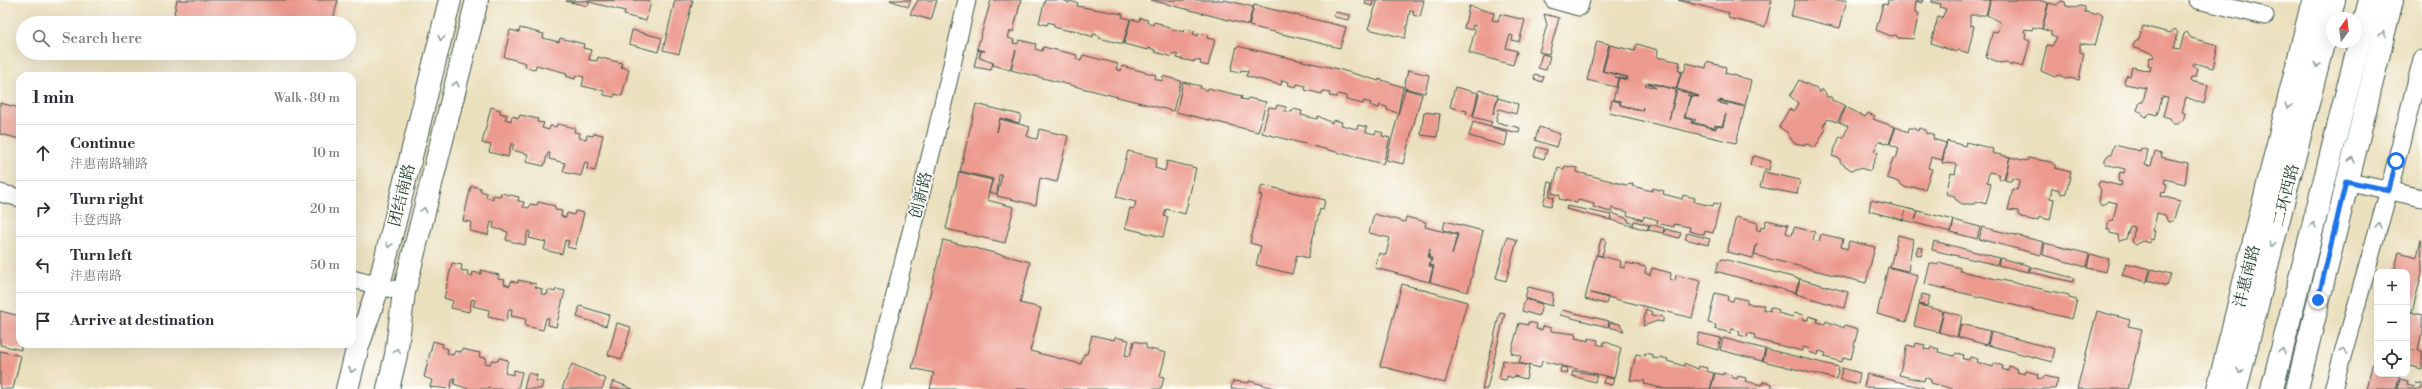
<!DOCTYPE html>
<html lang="en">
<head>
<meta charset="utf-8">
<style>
  body { margin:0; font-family:"Libre Bodoni","Noto Serif SC",serif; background:#f2f2f3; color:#2b2b33 }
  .controls { position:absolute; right:12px; bottom:12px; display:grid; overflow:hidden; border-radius:8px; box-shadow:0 4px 16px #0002 }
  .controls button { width:36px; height:36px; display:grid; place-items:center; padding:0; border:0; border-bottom:1px solid #e1e1e2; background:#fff; color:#2b2b33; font:20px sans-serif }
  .compass { position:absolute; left:2326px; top:12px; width:36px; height:36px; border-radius:50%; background:#fff; box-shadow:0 4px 16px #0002; rotate:14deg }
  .stop { position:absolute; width:12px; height:12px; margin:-9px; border:3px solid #1a73e8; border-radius:50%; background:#fff }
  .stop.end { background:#1a73e8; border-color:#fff; box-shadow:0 1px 4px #0008 }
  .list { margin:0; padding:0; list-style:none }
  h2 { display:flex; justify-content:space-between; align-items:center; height:52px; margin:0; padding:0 16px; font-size:17px }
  h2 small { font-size:13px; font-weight:400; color:#7c7c81 }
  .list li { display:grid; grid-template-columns:26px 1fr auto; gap:12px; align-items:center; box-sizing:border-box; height:56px; padding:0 16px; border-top:1px solid #e1e1e2 }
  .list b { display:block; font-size:15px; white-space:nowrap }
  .list p { margin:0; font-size:13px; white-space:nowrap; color:#7c7c81 }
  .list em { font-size:13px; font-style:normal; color:#7c7c81 }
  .icon { flex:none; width:22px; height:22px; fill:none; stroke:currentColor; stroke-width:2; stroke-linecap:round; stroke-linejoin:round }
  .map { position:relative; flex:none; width:2422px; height:389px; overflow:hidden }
  .search { position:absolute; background:#fff; box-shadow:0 4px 16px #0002; left:16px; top:16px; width:340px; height:44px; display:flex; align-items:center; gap:10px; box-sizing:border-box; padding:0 14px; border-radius:22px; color:#7c7c81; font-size:15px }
  .panel { position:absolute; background:#fff; box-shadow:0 4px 16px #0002; left:16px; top:72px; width:340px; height:276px; border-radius:12px }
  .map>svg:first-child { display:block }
  .building { fill:#ed9a8e; fill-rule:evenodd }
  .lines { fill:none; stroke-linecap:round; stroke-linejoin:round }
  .minor-casing { stroke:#3e5549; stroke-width:19 }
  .major-casing { stroke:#3e5549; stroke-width:24 }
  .highway-casing { stroke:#3e5549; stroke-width:24 }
  .minor { stroke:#fff; stroke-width:17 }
  .major { stroke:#fff; stroke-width:22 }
  .highway { stroke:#fff; stroke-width:22 }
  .oneway { stroke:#8f9e9a }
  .route { stroke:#1a73e8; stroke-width:5 }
  .labels { text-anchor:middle; stroke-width:3.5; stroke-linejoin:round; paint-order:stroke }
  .street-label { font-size:16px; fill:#1f3d34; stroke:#fdfcf7 }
</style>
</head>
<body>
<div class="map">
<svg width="2422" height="389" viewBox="0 0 2422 389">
  <rect width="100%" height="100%" fill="#fdfcf7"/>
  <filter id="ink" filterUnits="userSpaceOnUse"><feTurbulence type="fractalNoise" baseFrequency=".025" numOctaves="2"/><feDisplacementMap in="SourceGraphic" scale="8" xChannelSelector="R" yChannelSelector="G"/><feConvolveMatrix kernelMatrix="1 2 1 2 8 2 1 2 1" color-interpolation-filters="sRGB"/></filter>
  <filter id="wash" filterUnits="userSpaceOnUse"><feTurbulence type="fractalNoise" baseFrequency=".012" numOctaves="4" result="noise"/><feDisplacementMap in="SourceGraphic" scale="16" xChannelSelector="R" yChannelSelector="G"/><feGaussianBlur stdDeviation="0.9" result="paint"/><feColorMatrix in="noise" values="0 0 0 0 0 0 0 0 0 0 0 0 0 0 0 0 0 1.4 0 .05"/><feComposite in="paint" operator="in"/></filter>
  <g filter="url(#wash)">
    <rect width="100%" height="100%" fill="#ebe0be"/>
    <g id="blocks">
      <path class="building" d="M177 0H338L333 20 337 21V23H209L174 14Z
        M647 0 651 2 646 21 624 15 625 11 589 2 588 6 566 1Z
        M675 0H693L679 54 663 50Z
        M890 0H911L908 7Z
        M918 0H937L931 20 910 14Z
        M991 0H1021L1013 32 1010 31 1008 38 1014 40 1013 43 1018 44 1019 40 1036 44 1035 49 1042 51 1043 47 1077 55 1076 59 1081 61 1083 55 1118 64 1116 69 1121 71 1122 66 1156 75 1155 79 1162 81 1163 76 1181 81 1173 111 1011 70 1016 50 1010 70 993 65 994 62 980 58 993 63 991 70 974 67 978 50 981 51 979 58 981 51H985L977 49Z
        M1045 0H1063L1069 3V1L1078 3 1077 6 1123 14 1122 17 1130 19 1123 44 1099 38 1100 36 1093 34V37L1070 29V31L1054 27V24L1048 22 1047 25 1039 23Z
        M1151 0H1225L1253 7 1248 25Z
        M1366 0H1424L1420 17 1413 15 1414 11 1410 10 1405 38 1368 29 1377 2 1373 1 1372 6 1365 4Z
        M1678 0H1772L1765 27 1728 18 1729 13Z
        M1795 0H1847L1840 28 1791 16Z
        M1888 0H1923L1922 3 1916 1 1915 12 1919 13 1913 39 1898 38 1896 35 1891 36 1876 30 1883 4 1887 5Z
        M1932 0H1990L1986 15H1970V25L1974 26 1968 53 1959 50 1956 52 1931 43 1938 17 1942 18 1946 9 1940 7 1941 4 1932 2Z
        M1990 0H2039L2048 3 2042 29 2033 27 2032 30 2025 29 2024 32 2026 33 2025 39 2030 41 2023 67 2013 64 2011 66 2006 62 2001 63 1986 57 1993 31 1997 32 2001 23 1987 15Z
        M2061 1 2065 2 2066 6 2076 8 2080 6 2085 7V12L2095 14 2098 12 2103 15 2095 46 2080 43V52L2084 53 2079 80 2069 78 2066 79 2060 75 2055 77 2041 71 2047 45 2052 46 2057 37 2051 35V32L2042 29 2049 3 2057 5Z
        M1254 5 1346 27 1340 48 1249 26Z
        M1469 6 1494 13 1492 20 1498 21 1500 14 1525 20 1519 42 1512 40 1513 36 1510 35 1506 48 1517 51 1513 65 1469 53 1476 26 1473 25 1472 30 1464 28Z
        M1335 12 1350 15 1349 20 1334 17Z
        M1544 14 1559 18 1549 54 1539 52 1547 25Z
        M1140 18 1148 20 1147 23 1153 25 1154 22 1162 24V26L1184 32 1185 29 1194 31 1193 34 1198 36 1199 33 1208 35 1207 38 1215 40 1208 66 1200 64 1201 61 1194 60V62L1177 58 1178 55 1172 54V57L1155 52V50L1149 48 1148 50 1124 44 1131 19 1139 21Z
        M2143 26 2170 33 2175 29 2178 33 2174 48 2180 49 2184 34 2187 32 2191 38 2218 45 2213 68 2194 63 2193 67 2197 68 2195 77H2191L2190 81 2208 85 2204 104 2186 97 2182 112 2185 113 2183 121H2180L2177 124H2173L2170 118 2163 116 2168 98 2162 97 2157 115 2150 113 2146 117 2137 110 2140 102H2143L2146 88 2125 84 2124 81 2127 75 2130 76 2132 67 2150 71 2151 66 2148 65 2150 57 2153 58 2154 54 2134 48 2133 44 2136 40H2139Z
        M520 28 544 34 543 38 559 42 560 38 584 44 583 48 591 50 589 60 597 61 598 57 622 63 621 67 629 69 622 96 615 94 614 97 604 95V91L582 86 584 77 576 75 575 79 566 76 567 73 536 65 535 69 525 67 526 63 504 57 510 30 519 32Z
        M632 30 662 38 658 52 629 44Z
        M1597 41 1609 44 1602 71 1627 77V79L1615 77 1618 78 1616 87 1587 80Z
        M1637 44 1658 50 1657 57 1680 62 1678 71H1681L1676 89 1648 82 1645 85 1656 88 1648 83 1676 90 1669 120 1677 90 1699 96 1677 89 1682 71 1684 72 1687 63 1706 68 1707 62 1726 67 1725 73 1751 80 1745 106 1720 100 1719 103 1717 102 1728 105 1720 103V101L1745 107 1736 143 1609 113 1612 100 1620 102V105L1642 111 1643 107 1642 110 1620 105 1621 101 1613 100 1619 78 1627 80 1628 77 1603 71 1610 45 1635 51ZM1687 95 1699 97 1691 96 1685 117 1696 120 1692 122 1714 128 1715 125 1722 126 1726 114 1723 127 1716 126V129L1691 123 1692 120 1684 118 1690 96Z
        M1237 46 1338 69 1379 81V79L1403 87 1398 113 1387 110V107L1380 105 1379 108 1370 106 1371 103 1364 101 1363 104 1346 100V96L1338 94 1337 97 1329 96 1330 93 1323 91 1322 94 1305 90 1306 86 1297 84 1296 87 1288 85 1289 82 1282 80 1281 85 1246 76 1248 71 1241 70 1240 73 1231 71Z
        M1542 54 1550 56 1546 70 1538 68Z
        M1408 70 1429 75 1425 93 1404 88Z
        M1535 75 1544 77 1542 82 1534 79Z
        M1799 80 1817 89 1819 93 1821 89 1825 92 1827 97H1831L1832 100 1846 106 1837 122 1828 119 1823 126 1826 129 1815 148 1805 143V145L1794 143 1788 135V133L1779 127 1789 109 1794 111 1798 103 1790 96Z
        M1183 82 1201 86 1200 88 1207 90 1208 88 1242 96 1241 99 1247 100 1248 98 1266 102 1258 132 1176 112Z
        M1455 87 1478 93 1473 115 1466 114 1467 111 1450 107Z
        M1405 89 1422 94 1403 164 1386 160Z
        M1480 90 1498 95 1493 114 1498 98 1518 104 1516 114 1499 109 1496 122 1520 128 1519 133 1490 126 1492 122 1473 117Z
        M0 103 20 108V139L0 134Z
        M976 104 1021 115 1019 123 1000 118 997 132 1000 119 1030 127 1027 136 1032 138 1037 139 1039 129 1068 136 1057 182 1040 178 1036 205 997 196 1002 175H999L997 194 989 192 993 179 960 171Z
        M1277 105 1286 107 1285 111 1292 112 1293 109 1302 111 1301 115 1317 119 1318 116 1332 123 1333 120 1342 122 1341 125 1357 129 1358 125 1367 127 1366 132 1375 134 1376 131 1383 133 1382 136 1390 138 1383 164 1262 133 1269 107 1276 108Z
        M491 107 500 110V113L507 115 505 119 511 121 512 116 519 118 520 115 538 119 537 122 544 123 542 128 549 130 550 126 556 127 557 124 575 128 574 132 580 133 579 138 586 139 587 135 593 136 594 133 603 135 595 171 587 169 588 163 585 162 581 176 563 172 565 163 549 159 550 153H548L544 166 526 162 528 154 512 150 514 144H511L508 157 489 152 491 145 482 143Z
        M1846 107 1865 117 1868 113 1875 116 1873 119 1895 127 1889 144 1879 141 1874 151 1878 152 1870 171 1860 168 1851 170 1840 162V159L1832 156 1840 136 1843 138 1847 129 1848 126 1839 122Z
        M1424 112 1440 114 1437 137 1421 135Z
        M1473 122 1508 132 1505 146 1469 136Z
        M1539 127 1560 134 1556 147 1535 140Z
        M1896 127 1908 132 1909 128H1913L1918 131 1919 128 1926 130V134L1930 133 1934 136 1933 139 1946 143 1942 160 1931 157 1928 168 1932 169 1925 189 1913 187 1906 188 1896 181 1887 178 1893 158 1896 159 1899 148 1890 144Z
        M1947 141 1965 146 1966 142 1993 149 1992 153 2010 157 2004 178 2000 180 1998 174 1989 172 1987 182 1991 184 1986 204 1976 201 1975 204H1962L1955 199V196L1946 194 1951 173 1955 174 1957 164 1942 163Z
        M2114 145 2140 151 2141 148 2148 150 2145 165 2151 166 2155 152 2162 154 2161 157 2188 163 2185 184 2165 179 2164 183 2167 184 2165 193 2162 192 2161 196 2180 201 2173 221 2168 222 2165 215 2157 213 2153 231H2155L2153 240 2150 239V243L2142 241 2136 245 2132 242 2135 227 2130 226 2126 239 2119 241 2118 235 2110 233V230L2107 229 2109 220 2113 221 2117 203 2108 201 2102 206 2099 203 2101 190 2098 185 2100 181 2121 186 2122 182 2118 181 2120 172 2124 173 2125 169 2105 164V159L2108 155H2111Z
        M1537 147 1547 150 1544 159 1534 156Z
        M1128 151 1157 158 1155 168 1165 171 1167 161 1196 168 1185 214 1166 209 1164 216 1168 217 1163 237 1125 228 1130 208 1134 209 1136 202 1116 197Z
        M1755 156 1771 161 1769 170 1750 165 1752 157Z
        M2010 157 2027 161 2028 158 2051 162 2055 165V168L2071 172 2066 193 2061 194 2060 190 2052 188 2050 198 2054 199 2050 220 2039 217 2038 220 2030 221 2018 215V211L2008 210 2013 189 2017 190 2020 180 2012 178 2011 181H2007L2005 179Z
        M1565 166 1577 168V172L1626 185 1633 184 1632 186 1652 191 1653 188 1664 191 1663 194 1682 199 1683 195 1695 198 1694 202 1713 206 1714 203 1720 204 1713 233 1705 231 1704 235 1689 231 1690 227 1674 224V227L1657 223 1658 220 1644 216 1643 220 1627 215 1628 212 1612 208 1611 212 1593 207 1594 204 1578 200 1577 203 1559 199 1560 195 1552 193 1558 168 1564 169Z
        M959 172 992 180 987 200 1014 207 1005 243 946 229Z
        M1764 172 1800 180 1797 194 1760 187Z
        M1549 182 1553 183 1549 196 1554 197 1551 206 1543 204Z
        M1262 185 1325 200 1323 210 1320 209 1308 258 1297 255 1292 274 1256 265 1261 246 1250 243 1262 195H1259Z
        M471 186 481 188 480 191 487 193 486 197 493 199V195L500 196 501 193 519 197 518 201 524 202 523 207 529 208 530 204 537 205 538 202 555 206V210L562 211 561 216 566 218 567 213 574 215 575 211 584 213 575 249 567 247 569 241 565 240 562 254 544 250 546 242 529 238 531 232 528 231 525 245 506 240 508 232 493 228 494 222H491L488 235 470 231 471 222 463 221Z
        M1871 200 1918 211 1915 220 1918 211 1954 220 1951 232 1903 220 1905 211 1903 220 1869 211Z
        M1567 206 1611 215 1610 220 1566 209Z
        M1612 213 1628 219V222L1632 223V226L1611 220Z
        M1374 214 1405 222 1406 217 1426 222 1425 227 1457 235 1452 255 1458 234 1443 230 1445 221 1483 231 1468 292 1430 282 1434 266 1430 265 1432 258H1429L1430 249 1428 258 1431 259 1429 266 1433 267 1429 282 1375 268 1379 253 1386 255 1390 238 1369 233Z
        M1736 217 1758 223 1756 229 1760 231 1761 227 1764 228 1766 220 1788 225 1786 233 1792 235 1794 227 1815 232 1813 240 1819 242 1821 234 1843 239 1841 247 1847 249 1849 241 1875 247 1866 283 1754 255 1757 243 1753 258 1727 252Z
        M1954 220 1980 227 1977 239 1951 232Z
        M1634 221 1649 225 1647 230 1633 226Z
        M1650 224 1664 228 1663 233 1648 230Z
        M1982 227 2044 242 2041 255 1979 239Z
        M1665 229 1681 233 1679 238 1664 234Z
        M1687 233 1710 239 1708 245 1685 239Z
        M1898 235 1913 239 1908 271 1890 267Z
        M1507 237 1517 240 1506 281 1496 278Z
        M1601 239 1606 240 1602 256 1597 255Z
        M2421 239 2422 273 2412 312 2407 310V272H2394L2399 252 2417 257Z
        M943 240 1030 262 1020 303 1041 308 1030 351 1081 364 1084 354H1087L1092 335 1114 340 1115 337 1129 340 1125 355 1130 356 1134 341 1146 344V348L1166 353 1160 376 1164 377 1161 389H930L934 373 912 368Z
        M1934 241 1999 258 1997 265 1932 250Z
        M2045 243 2089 254 2086 267 2043 255Z
        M1918 247 1923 248 1921 256 1916 254Z
        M2090 254 2109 259 2106 272 2087 268Z
        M1596 255 1621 261 1620 267 1625 268 1626 263 1646 267 1645 273 1650 275 1652 268 1671 273 1670 279 1675 281 1676 275 1701 281 1692 318 1591 293 1608 298 1606 304 1585 299Z
        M2000 258 2030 266 2028 272 1998 265Z
        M1723 259 1800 279 1795 293 1719 272 1716 273 1719 261Z
        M1939 262 1960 268V271L2069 295V298L2077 300 2072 319 1925 284 1930 263 1938 265Z
        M452 263 462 265 461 270 468 271 467 275 472 277 473 272 481 274V270L499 275 498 279 505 280 504 284 510 286 511 281 518 283V280L536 284 535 287 542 289 541 294 547 295 548 290 555 292 556 289 565 291 556 327 548 325 549 318H546L543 330 525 326 526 319 511 316 512 309H509L506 321 488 317 489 310 473 306 475 300 472 299 469 312 451 308 453 301 444 298Z
        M2126 263 2150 269 2147 282 2122 275Z
        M1888 267 1918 275 1906 322 1877 314Z
        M2031 267 2074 278 2073 282 2029 272Z
        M2152 269 2171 274 2167 286 2148 280Z
        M1800 279 1848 292 1844 308 1796 294Z
        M1402 284 1467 302 1445 383 1380 366Z
        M1528 287 1553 293 1552 306 1525 298Z
        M1715 293 1728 296 1727 300 1733 301 1734 297 1747 300V304L1764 305 1763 309 1770 311V307L1779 310 1778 313 1793 317 1794 313 1803 315 1802 319 1808 320 1809 316 1818 319 1817 322 1825 324 1826 321 1844 328 1845 325 1858 329 1851 359 1843 357 1842 362 1824 357 1826 353 1819 351 1818 355 1809 352 1810 349 1803 347 1802 351 1754 339 1755 335 1748 333 1747 337 1739 335 1740 331 1732 329 1731 333 1715 329 1716 325 1708 323Z
        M1922 294 1930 296 1927 306 1919 304Z
        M1525 299 1542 304 1539 316 1522 311Z
        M1919 305 1943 311 1938 332 1914 326Z
        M580 306 609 315 606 326 577 317Z
        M1646 309 1652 312 1651 315 1663 317V322L1657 321 1643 326Z
        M1562 310 1609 321 1608 327 1560 315Z
        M0 311 20 316 21 350 0 345Z
        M1944 311 1962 316 1957 337 1939 332Z
        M2097 311 2130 320 2128 326 2142 329 2128 389H2077Z
        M2407 311 2422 315V332L2418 350 2422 351V369L2407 365 2410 350H2415L2407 348Z
        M1500 312 1505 313 1487 389H1482Z
        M1528 322 1537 324 1536 329 1542 330 1543 326 1551 328V331L1576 334 1575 338 1589 341V338L1598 340 1597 344 1603 346 1604 341 1621 348 1614 378 1542 361 1540 368 1519 363 1521 356 1511 353 1519 323 1528 325Z
        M1610 322 1620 324 1624 331 1609 327Z
        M617 323 631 327 622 359 608 355Z
        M1961 324 1990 331 1987 345 1958 337Z
        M1991 332 2055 349 2052 362 1988 345Z
        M1699 333 1721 338 1718 350 1696 344Z
        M1723 338 1765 349 1762 361 1720 350Z
        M433 341 443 344 442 347 448 349 447 353 453 355 455 351 461 352 462 349 480 353 479 357 486 358 485 363 490 364 492 360 498 361 499 358 508 360 505 373 513 375 514 370 522 372 518 389H492L489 387V389H469L454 384 455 378H453L450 389 430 387 432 380 424 377Z
        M1916 343 1925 345 1924 349 1930 350 1931 347 1939 349 1938 352 1954 356 1956 353 1964 355 1963 359 1969 360 1970 357 1978 359 1977 362 1993 367 1994 363 2003 366 2002 369 2008 371 2009 366 2018 369 2017 372 2025 374 2026 371 2038 374 2037 378 2043 379 2044 376 2058 379 2055 389H1953L1931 383V380L1925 377 1924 381 1899 375 1907 345 1915 347Z
        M1766 349 1839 367 1836 379 1763 361Z
        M0 351 21 356 13 389H0Z
        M1645 353 1653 355V358L1659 359 1660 357 1668 359 1667 361 1684 366V363L1698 369 1699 366 1707 368 1706 371 1714 373 1710 389H1666L1644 384 1645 381 1630 380 1636 354 1645 356Z
        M1503 360 1529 366 1526 379 1514 376 1513 378 1507 376 1506 380 1499 379Z
        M2373 362H2377V374H2400L2396 389H2366Z
        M572 364 606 379 602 389H562Z
        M1561 367 1568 368 1567 374 1560 372Z
        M1842 368 1860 373 1858 384 1840 379Z
        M1573 371 1597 375 1595 382 1572 376Z
        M528 373 537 375 535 381 543 382 541 389H524Z
        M1715 373 1723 375V373L1732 375 1731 377 1737 379 1738 376 1746 378 1745 381 1762 385 1763 382 1771 384V387L1787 389H1711Z
        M1867 374 1924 388V389L1864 387Z
        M1605 377 1614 379 1612 385 1603 383Z
        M2400 379 2408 381 2407 385 2415 387 2416 383 2422 384V389H2397Z
        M613 381 633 389H610Z
        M1233 381 1249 383V381L1279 389H1231Z"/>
    </g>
  </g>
  <g filter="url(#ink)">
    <use href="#blocks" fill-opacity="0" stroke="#3e5549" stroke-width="1"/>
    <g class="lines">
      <g class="minor-casing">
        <path id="minor" d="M1554 0 1579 7 1581 0
          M2198 0 2265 16
          M2346 181 2422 198
          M0 193 20 198
          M352 279 404 292
          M871 389 936 134 967 0
          M2333 389 2389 190 2422 59"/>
      </g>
      <g class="major-casing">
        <path id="major" d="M347 389 358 346 379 285 450 0
          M388 389 396 355 404 292 477 0
          M2218 389 2313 0
          M2297 389 2392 0"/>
      </g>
      <g class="highway-casing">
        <path id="highway" d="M2236 389 2334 0
          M2272 389 2370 0"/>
      </g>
      <use href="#minor" class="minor"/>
      <use href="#major" class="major"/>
      <use href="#highway" class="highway"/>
    </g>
    <defs><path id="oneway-chevron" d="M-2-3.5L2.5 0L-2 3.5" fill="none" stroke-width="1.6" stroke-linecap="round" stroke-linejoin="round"/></defs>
    <g class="oneway">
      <use href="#oneway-chevron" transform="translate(2383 34) rotate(-76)"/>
      <use href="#oneway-chevron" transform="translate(441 38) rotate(104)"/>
      <use href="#oneway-chevron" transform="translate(2317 65) rotate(104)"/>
      <use href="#oneway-chevron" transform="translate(456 84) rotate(-76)"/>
      <use href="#oneway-chevron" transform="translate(2288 106) rotate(104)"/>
      <use href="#oneway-chevron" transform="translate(2352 160) rotate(-76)"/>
      <use href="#oneway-chevron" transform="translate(424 210) rotate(-76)"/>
      <use href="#oneway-chevron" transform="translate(2313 225) rotate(-76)"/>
      <use href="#oneway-chevron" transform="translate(2379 226) rotate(-74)"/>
      <use href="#oneway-chevron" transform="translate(389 245) rotate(104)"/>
      <use href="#oneway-chevron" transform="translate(2272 245) rotate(104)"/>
      <use href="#oneway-chevron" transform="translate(397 351) rotate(-82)"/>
      <use href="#oneway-chevron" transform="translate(2282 351) rotate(-76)"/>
      <use href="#oneway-chevron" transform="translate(2344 351) rotate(-74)"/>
      <use href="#oneway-chevron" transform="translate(352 370) rotate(104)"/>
      <use href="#oneway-chevron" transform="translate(2240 371) rotate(104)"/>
    </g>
  </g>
  <g class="lines" filter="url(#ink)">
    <path class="route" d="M2318 300 2346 181 2389 190 2396 161"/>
  </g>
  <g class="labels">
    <g class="street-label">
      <text transform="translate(401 195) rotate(-76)" y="6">团结南路</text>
      <text transform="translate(920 195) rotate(-76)" y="6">创新路</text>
      <text transform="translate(2285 195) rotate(-76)" y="6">二环西路</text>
      <text transform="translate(2246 276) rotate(-76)" y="6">沣惠南路</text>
    </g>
  </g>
</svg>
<div class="controls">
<button>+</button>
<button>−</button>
<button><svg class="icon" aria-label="locate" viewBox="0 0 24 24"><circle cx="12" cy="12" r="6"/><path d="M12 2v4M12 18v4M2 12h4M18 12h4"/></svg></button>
</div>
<svg class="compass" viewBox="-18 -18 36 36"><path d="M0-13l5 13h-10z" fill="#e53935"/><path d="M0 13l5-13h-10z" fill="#7c7c81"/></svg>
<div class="stop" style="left:2396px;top:161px"></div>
<div class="stop end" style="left:2318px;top:300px"></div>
<div class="search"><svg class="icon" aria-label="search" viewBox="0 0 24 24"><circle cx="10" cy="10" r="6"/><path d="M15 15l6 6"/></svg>Search here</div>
<section class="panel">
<h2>1 min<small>Walk · 80 m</small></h2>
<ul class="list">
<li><svg class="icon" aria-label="ahead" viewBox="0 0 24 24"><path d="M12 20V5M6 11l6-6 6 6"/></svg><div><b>Continue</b><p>沣惠南路辅路</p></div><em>10 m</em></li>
<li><svg class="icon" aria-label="right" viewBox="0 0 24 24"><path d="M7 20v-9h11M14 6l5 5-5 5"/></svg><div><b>Turn right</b><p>丰登西路</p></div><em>20 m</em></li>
<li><svg class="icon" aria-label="left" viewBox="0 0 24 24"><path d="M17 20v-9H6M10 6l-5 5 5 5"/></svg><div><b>Turn left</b><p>沣惠南路</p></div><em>50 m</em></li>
<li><svg class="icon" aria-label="arrive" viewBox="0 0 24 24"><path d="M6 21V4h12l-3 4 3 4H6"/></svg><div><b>Arrive at destination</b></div></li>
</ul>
</section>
</div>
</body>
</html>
